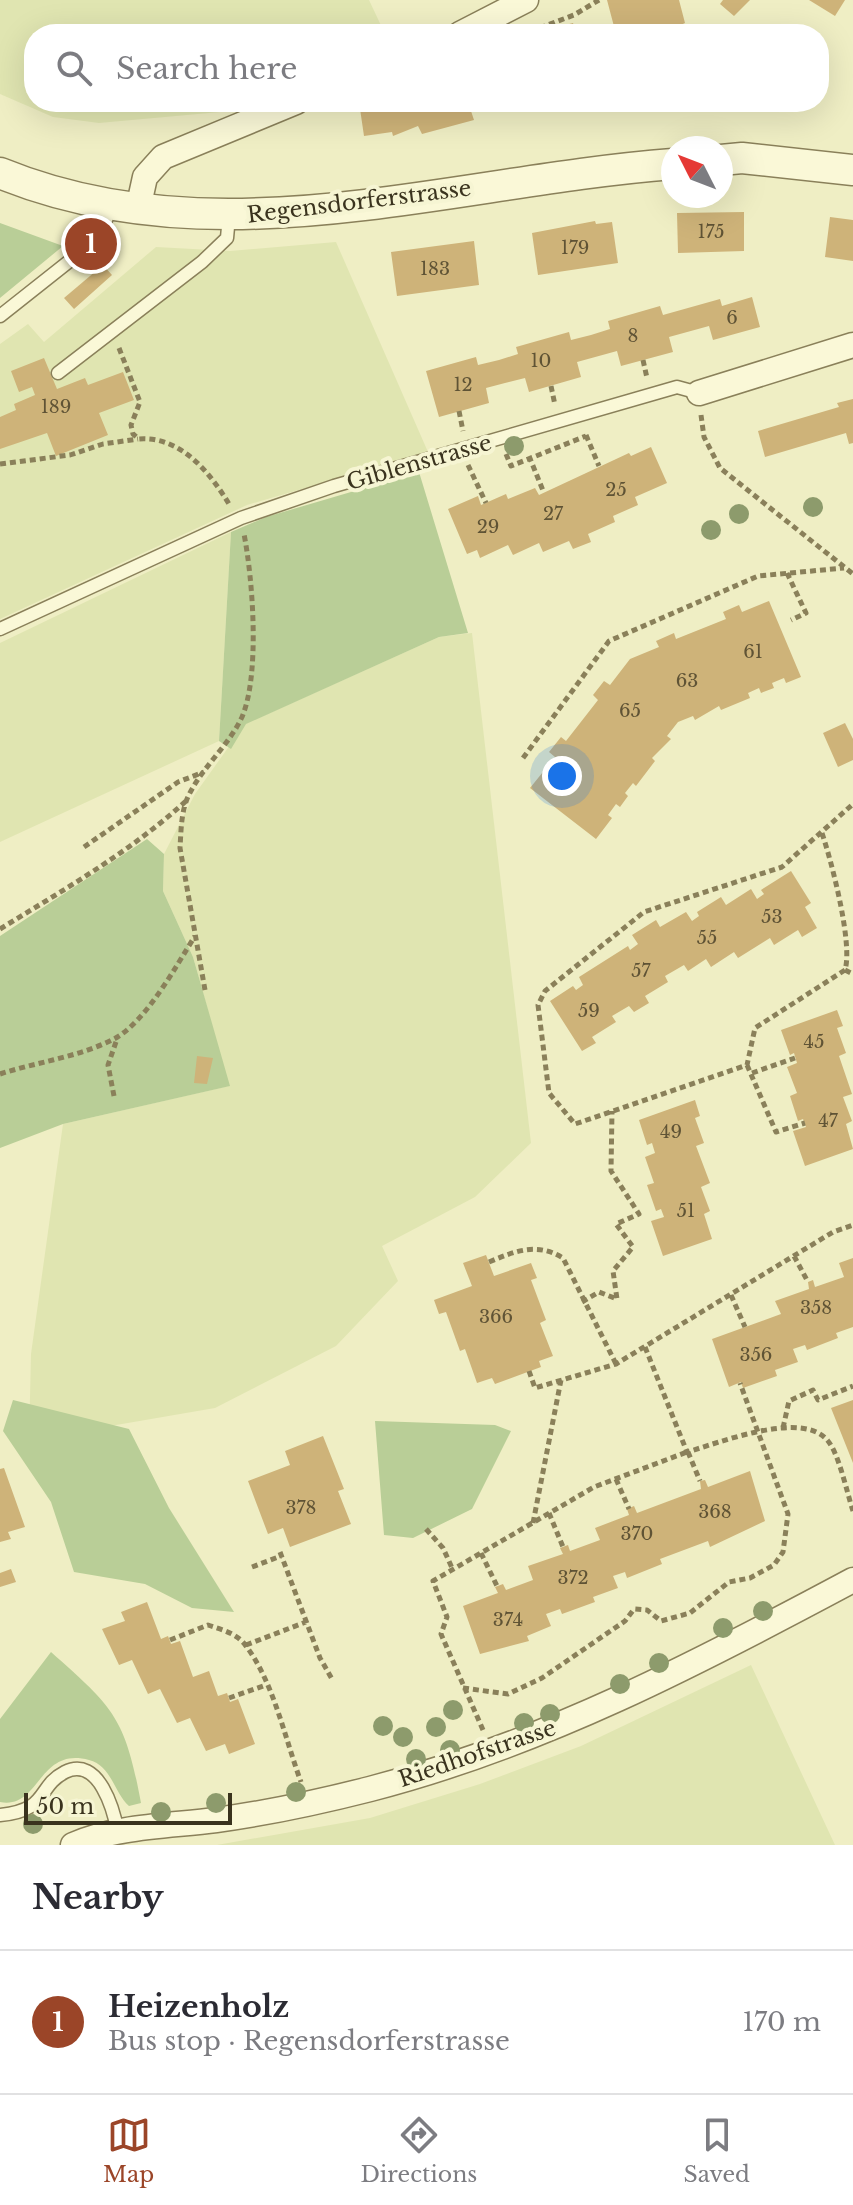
<!DOCTYPE html>
<html lang="en">
<head>
<meta charset="utf-8">
<style>
  body { margin:0; font-family:"Libre Baskerville",serif; background:#f2f2f3; color:#2b2b33 }
  .compass { position:absolute; left:661px; top:136px; width:72px; height:72px; border-radius:50%; background:#fff; box-shadow:0 8px 32px #0002; rotate:312deg }
  .scale { position:absolute; left:24px; bottom:20px; width:208px; box-sizing:border-box; padding-left:8px; border:4px solid #3a331e; border-top:0; font-size:22px; line-height:28px; white-space:nowrap; color:#3a331e; -webkit-text-stroke:6px #f6f5d3; paint-order:stroke }
  .you { position:absolute; left:562px; top:776px; width:28px; height:28px; margin:-20px; border:6px solid #fff; border-radius:50%; background:#1a73e8; box-shadow:0 0 0 12px #1a73e833 }
  .badge { display:grid; place-items:center; width:52px; height:52px; border-radius:50%; background:#9b4528; color:#fff; font-size:26px; font-weight:700 }
  .pin { position:absolute; translate:-50% -50%; border:4px solid #fff; box-shadow:0 2px 8px #0006 }
  .list { margin:0; padding:0; list-style:none }
  h2 { display:flex; justify-content:space-between; align-items:center; height:104px; margin:0; padding:0 32px; font-size:34px }
  h2 small { font-size:26px; font-weight:400; color:#7c7c81 }
  .list li { display:grid; grid-template-columns:52px 1fr auto; gap:24px; align-items:center; box-sizing:border-box; height:144px; padding:0 32px; border-top:2px solid #e1e1e2 }
  .list b { display:block; font-size:30px; white-space:nowrap }
  .list p { margin:0; font-size:26px; white-space:nowrap; color:#7c7c81 }
  .list em { font-size:26px; font-style:normal; color:#7c7c81 }
  .icon { flex:none; width:44px; height:44px; fill:none; stroke:currentColor; stroke-width:2; stroke-linecap:round; stroke-linejoin:round }
  .map { position:relative; flex:none; width:853px; height:1845px; overflow:hidden }
  .search { position:absolute; background:#fff; box-shadow:0 8px 32px #0002; left:24px; right:24px; top:24px; height:88px; display:flex; align-items:center; gap:20px; box-sizing:border-box; padding:0 28px; border-radius:32px; color:#7c7c81; font-size:30px }
  .sheet { height:248px; background:#fff }
  nav { display:flex; justify-content:space-around; align-items:center; box-sizing:border-box; height:112px; border-top:2px solid #e1e1e2; background:#fff; font-size:22px; color:#7c7c81 }
  nav a { display:grid; justify-items:center; gap:4px }
  nav .on { color:#9b4528 }
  .map>svg:first-child { display:block }
  .farmland { fill:#e0e5b1 }
  .green { fill:#b9ce97 }
  .building { fill:#ceb379 }
  .lines { fill:none; stroke-linecap:round; stroke-linejoin:round }
  .service-casing { stroke:#8a805a; stroke-width:15 }
  .minor-casing { stroke:#8a805a; stroke-width:27 }
  .tertiary-casing { stroke:#8a805a; stroke-width:33 }
  .path { stroke:#8a805a; stroke-width:5; stroke-dasharray:6 4; stroke-linecap:butt }
  .service { stroke:#faf8d7; stroke-width:12 }
  .minor { stroke:#faf8d7; stroke-width:24 }
  .tertiary { stroke:#faf8d7; stroke-width:30 }
  .tree { fill:#8d9b6c }
  .labels { text-anchor:middle; stroke-width:8; stroke-linejoin:round; paint-order:stroke }
  .number-label { font-size:18px; fill:#5f5335 }
  .street-label { font-size:22px; fill:#3a331e; stroke:#f6f5d3 }
</style>
</head>
<body>
<div class="map">
<svg width="853" height="1845" viewBox="0 0 853 1845">
  <rect width="100%" height="100%" fill="#efeec4"/>
  <path class="farmland" d="M0 0H369L385 34H34V102H269L253 109 99 123 53 117 0 94Z
    M336 242 428 452 247 505 0 619V344L28 324 44 342 156 247 230 251Z
    M231 532 219 741 0 842V643Z
    M472 633 531 1143 475 1197 382 1246 398 1281 336 1346 215 1408 29 1440 31 1354 63 1124 229 1086 193 957 163 891 164 854 195 794 245 724 439 637Z
    M751 1665 835 1845H217L370 1818 480 1784 581 1746Z"/>
  <path class="green" d="M0 223 63 246 0 298Z
    M419 472 468 633 439 637 246 724 231 749 219 741 231 532 266 517Z
    M147 839 164 854 163 891 193 957 230 1086 63 1124 0 1148V936Z
    M13 1400 129 1429 169 1508 234 1612 192 1608 145 1584 74 1572 51 1502 3 1431Z
    M375 1421 495 1425 511 1431 472 1509 413 1538 384 1535Z
    M51 1652C114 1708 125 1717 141 1803L129 1806C114 1793 112 1766 89 1760 38 1746 40 1810 0 1802V1719Z"/>
  <path class="building" d="M607 0H679L685 23 662 34H616Z
    M723 0H750L734 16 720 4Z
    M809 0H845L835 16Z
    M573 23 577 34H537V33Z
    M359 102H468L474 120 422 134 418 126 393 136 392 132 364 136Z
    M744 212V251L678 253 677 213Z
    M830 217 853 220V261L825 257Z
    M595 221 596 224 612 222 618 263 538 275 532 233Z
    M474 241 479 285 397 296 391 252Z
    M103 265 112 275 74 309 64 298Z
    M752 297 760 327 713 340 709 326 669 337 673 352 621 366 617 351 577 362 581 377 529 392 525 378 505 383 486 388 489 403 439 417 426 371 476 357 478 365 499 360 518 354 516 347 569 332 571 340 591 335 610 329 608 321 660 306 663 315 720 299 722 306Z
    M44 358 57 389 85 378 88 385 123 372 134 400 99 413 108 435 56 456 47 433 0 449V417L16 410 14 404 35 395 32 387 19 392 11 371Z
    M853 399V443L849 444 846 433 765 457 758 431 839 407 837 403Z
    M651 447 667 483 635 497 638 505 613 516 615 522 588 534 591 542 573 549 569 541 543 552 539 543 513 555 508 545 480 558 477 550 467 554 448 509 478 496 481 505 506 494 508 499 535 488 539 495 629 453 631 456Z
    M769 601 801 677 786 683 784 678 772 683 774 688 761 693 759 688 748 693 750 698 721 710 719 706 695 720 693 716 678 722 667 736 671 739 652 758 655 761 636 786 633 783 625 793 628 796 620 807 616 804 608 815 612 818 596 839 530 788 555 757 549 752 561 737 566 741 598 700 593 695 604 681 610 685 630 659 659 647 656 641 674 633 676 639 726 619 723 612 739 605 742 612Z
    M845 723 853 739V760L838 767 823 733Z
    M791 871 811 903 805 907 817 928 802 937 798 930 774 945 770 938 738 958 734 952 711 967 706 959 688 971 684 965 665 976 668 982 645 996 649 1003 634 1012 629 1006 612 1016 616 1022 592 1037 596 1043 582 1051 550 1001 573 986 576 990 583 985 579 977 628 946 630 950 638 944 632 935 656 920 660 927 686 912 692 921 699 916 697 912 721 897 726 905 751 889 757 899 764 894 761 890Z
    M837 1010 843 1026 837 1028 846 1053 839 1056 852 1094 843 1097 852 1121 846 1124 853 1149 805 1166 793 1131 806 1127 803 1119 798 1121 790 1096 797 1093 787 1067 797 1063 794 1053 790 1055 781 1030Z
    M197 1056 213 1058 207 1084 194 1083Z
    M695 1100 700 1116 695 1118 704 1143 696 1146 710 1183 701 1187 710 1211 704 1214 712 1239 663 1256 651 1221 664 1217 661 1209 656 1211 647 1185 654 1183 645 1157 655 1153 652 1143 647 1145 639 1120Z
    M486 1255 494 1276 531 1263 537 1278 531 1280 546 1320 540 1323 553 1356 539 1361 541 1367 495 1384 492 1378 477 1383 465 1349 460 1351 446 1312 439 1314 434 1300 472 1286 463 1263Z
    M853 1258V1327L836 1333 838 1338 807 1350 805 1345 793 1349 798 1362 775 1370 777 1376 743 1388 741 1382 729 1387 712 1339 781 1314 775 1301 809 1289 808 1282 813 1280 815 1287 844 1277 839 1263Z
    M853 1400V1463L831 1408Z
    M323 1436 344 1489 338 1491 351 1524 290 1547 283 1528 268 1534 248 1481 290 1465 285 1451Z
    M4 1468 25 1527 8 1532 11 1539 0 1542V1469Z
    M750 1471 765 1521 710 1547 708 1541 660 1559 662 1564 627 1578 625 1572 613 1576 618 1588 593 1597 595 1602 562 1614 560 1609 546 1614 551 1626 527 1636 529 1641 480 1654 463 1606 498 1593 495 1587 503 1584 506 1590 533 1580 528 1566 563 1554 560 1548 568 1545 570 1551 600 1540 595 1528 629 1515 627 1509 634 1506 637 1513 701 1489 700 1481 705 1480 708 1487Z
    M11 1569 16 1582 0 1587V1573Z
    M147 1602 161 1639 168 1636 171 1644 180 1641 193 1677 209 1671 218 1696 227 1693 230 1702 238 1699 255 1744 229 1754 225 1744 206 1751 190 1718 177 1723 160 1689 148 1694 132 1660 119 1665 102 1629 125 1621 121 1612Z"/>
  <g class="lines">
    <g class="service-casing">
      <path id="service" d="M0 316 91 244 104 226 111 205
        M58 373 202 262 227 238 229 216
        M0 629 241 518 334 486 677 387 699 393
        M0 1815C50 1810 36 1787 65 1772 99 1755 114 1811 118 1833"/>
    </g>
    <g class="minor-casing">
      <path id="minor" d="M460 34 526 0
        M138 209 145 177 163 157 296 102
        M699 393 853 345
        M73 1845C116 1826 170 1826 216 1820 268 1813 319 1802 370 1789 541 1745 698 1663 853 1580"/>
    </g>
    <g class="tertiary-casing">
      <path id="tertiary" d="M721 160 742 158 853 170
        M0 173C217 262 450 181 673 164"/>
    </g>
    <path class="path" d="M523 26 529 32 574 15 599 0
      M119 348 140 402 131 425 133 434 139 439C180 436 209 471 229 504
      M643 360 647 378
      M551 386 555 405
      M459 411 463 431
      M701 415 704 437 720 468 853 574
      M586 435 599 466
      M506 454 511 466 586 436
      M529 456 544 493
      M0 464 70 455 103 444 138 439
      M468 465 486 503
      M787 573 806 613 791 620
      M523 758 609 641 758 576 844 568
      M822 833C832 863 853 944 845 970L755 1028 747 1065 575 1124 549 1093 538 1005 545 991 644 912 782 867 853 804
      M84 847 178 782 204 772
      M0 929C65 889 130 852 186 801
      M845 970 853 974
      M205 990 180 848C181 832 181 814 187 799 200 769 228 747 242 717 260 675 253 580 244 534
      M747 1065 776 1132 805 1123
      M752 1073 795 1058
      M0 1074C37 1062 79 1057 114 1039 146 1022 176 966 195 936
      M114 1096 108 1065 117 1039
      M794 1256 808 1282
      M489 1262C515 1251 537 1242 563 1258L616 1364
      M731 1295 745 1327
      M582 1302 599 1292 617 1299 613 1271 633 1247 616 1224 639 1214 611 1171 612 1111
      M645 1347 687 1452C719 1443 803 1409 828 1441 839 1454 847 1493 853 1511
      M529 1371 535 1388 616 1364 833 1232 853 1225
      M783 1428 789 1401 813 1390 818 1400 853 1386
      M688 1452 700 1481
      M616 1479 629 1509
      M549 1513 563 1547
      M533 1523 561 1380
      M426 1529 443 1548 453 1570
      M280 1552 320 1658 332 1679
      M481 1553 497 1586
      M252 1567 281 1556
      M170 1640 208 1625C222 1630 237 1633 246 1646 274 1683 285 1739 301 1782
      M246 1645 306 1622
      M463 1688 508 1694 542 1678 625 1621 634 1609 647 1610 661 1621 690 1613 729 1582 750 1578 774 1565 783 1552 788 1514 740 1383
      M229 1698 266 1685
      M483 1730 441 1634 447 1617 433 1581 594 1487 687 1452"/>
    <use href="#service" class="service"/>
    <use href="#minor" class="minor"/>
    <use href="#tertiary" class="tertiary"/>
  </g>
  <g class="tree">
    <circle cx="514" cy="446" r="10"/>
    <circle cx="813" cy="507" r="10"/>
    <circle cx="739" cy="514" r="10"/>
    <circle cx="711" cy="530" r="10"/>
    <circle cx="763" cy="1611" r="10"/>
    <circle cx="723" cy="1628" r="10"/>
    <circle cx="659" cy="1663" r="10"/>
    <circle cx="620" cy="1684" r="10"/>
    <circle cx="453" cy="1710" r="10"/>
    <circle cx="550" cy="1714" r="10"/>
    <circle cx="524" cy="1723" r="10"/>
    <circle cx="383" cy="1726" r="10"/>
    <circle cx="436" cy="1727" r="10"/>
    <circle cx="403" cy="1737" r="10"/>
    <circle cx="450" cy="1750" r="10"/>
    <circle cx="416" cy="1759" r="10"/>
    <circle cx="296" cy="1792" r="10"/>
    <circle cx="216" cy="1803" r="10"/>
    <circle cx="161" cy="1812" r="10"/>
    <circle cx="33" cy="1824" r="10"/>
  </g>
  <g class="labels">
    <g class="number-label">
      <text x="711" y="238">175</text>
      <text x="575" y="254">179</text>
      <text x="435" y="275">183</text>
      <text x="732" y="324">6</text>
      <text x="633" y="342">8</text>
      <text x="541" y="367">10</text>
      <text x="463" y="391">12</text>
      <text x="56" y="413">189</text>
      <text x="616" y="496">25</text>
      <text x="553" y="520">27</text>
      <text x="488" y="533">29</text>
      <text x="753" y="658">61</text>
      <text x="687" y="687">63</text>
      <text x="630" y="717">65</text>
      <text x="772" y="923">53</text>
      <text x="707" y="944">55</text>
      <text x="641" y="977">57</text>
      <text x="589" y="1017">59</text>
      <text x="814" y="1048">45</text>
      <text x="828" y="1127">47</text>
      <text x="671" y="1138">49</text>
      <text x="686" y="1217">51</text>
      <text x="816" y="1314">358</text>
      <text x="496" y="1323">366</text>
      <text x="756" y="1361">356</text>
      <text x="301" y="1514">378</text>
      <text x="715" y="1518">368</text>
      <text x="637" y="1540">370</text>
      <text x="573" y="1584">372</text>
      <text x="508" y="1626">374</text>
    </g>
    <g class="street-label">
      <text transform="translate(359 201) rotate(-7)" y="8">Regensdorferstrasse</text>
      <text transform="translate(419 462) rotate(-16)" y="8">Giblenstrasse</text>
      <text transform="translate(477 1753) rotate(-19)" y="8">Riedhofstrasse</text>
    </g>
  </g>
</svg>
<svg class="compass" viewBox="-18 -18 36 36"><path d="M0-13l5 13h-10z" fill="#e53935"/><path d="M0 13l5-13h-10z" fill="#7c7c81"/></svg>
<div class="scale">50 m</div>
<div class="you"></div>
<div class="pin badge" style="left:91px;top:244px">1</div>
<div class="search"><svg class="icon" aria-label="search" viewBox="0 0 24 24"><circle cx="10" cy="10" r="6"/><path d="M15 15l6 6"/></svg>Search here</div>
</div>
<section class="sheet">
<h2>Nearby<small></small></h2>
<ul class="list">
<li><span class="badge">1</span><div><b>Heizenholz</b><p>Bus stop · Regensdorferstrasse</p></div><em>170 m</em></li>
</ul>
</section>
<nav>
<a class="on"><svg class="icon" aria-label="map" viewBox="0 0 24 24"><path d="M3 6l6-2 6 2 6-2v14l-6 2-6-2-6 2zM9 4v14M15 6v14"/></svg>Map</a>
<a><svg class="icon" aria-label="directions" viewBox="0 0 24 24"><path d="M12 3l9 9-9 9-9-9zM9 14v-3h6M13 9l2 2-2 2"/></svg>Directions</a>
<a><svg class="icon" aria-label="saved" viewBox="0 0 24 24"><path d="M7 4h10v16l-5-4-5 4z"/></svg>Saved</a>
</nav>
</body>
</html>
